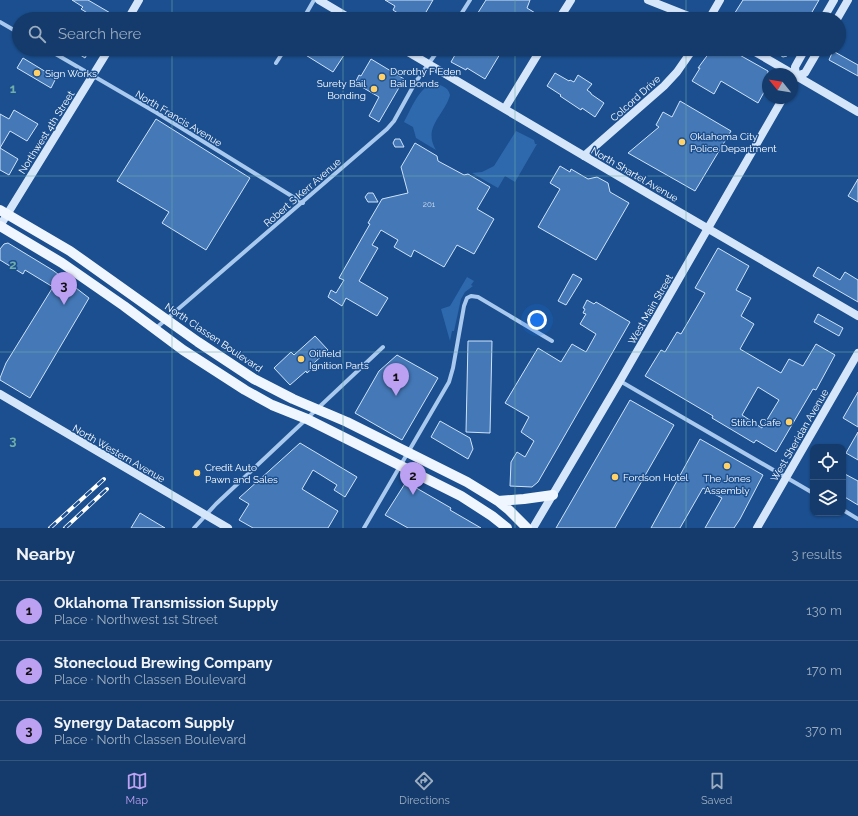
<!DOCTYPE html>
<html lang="en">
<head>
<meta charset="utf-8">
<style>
  body { margin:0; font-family:Raleway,sans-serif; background:#214673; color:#f1f3f6 }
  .controls { position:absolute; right:12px; bottom:12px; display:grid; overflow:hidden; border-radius:8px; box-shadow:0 1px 3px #0004 }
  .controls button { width:36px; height:36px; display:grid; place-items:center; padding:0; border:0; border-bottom:1px solid #33557e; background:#143b6b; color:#f1f3f6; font:20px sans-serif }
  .compass { position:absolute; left:762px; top:68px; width:36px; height:36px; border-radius:50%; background:#143b6b; box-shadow:0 1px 3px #0004; rotate:300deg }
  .you { position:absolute; left:537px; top:320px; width:14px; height:14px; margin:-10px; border:3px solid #fff; border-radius:50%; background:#1a73e8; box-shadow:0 0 0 6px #1a73e833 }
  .badge { display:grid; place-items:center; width:26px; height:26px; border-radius:50%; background:#bca0f2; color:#111; font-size:13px; font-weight:700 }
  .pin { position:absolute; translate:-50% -33px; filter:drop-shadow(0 1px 2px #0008) }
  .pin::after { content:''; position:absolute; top:21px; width:14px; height:12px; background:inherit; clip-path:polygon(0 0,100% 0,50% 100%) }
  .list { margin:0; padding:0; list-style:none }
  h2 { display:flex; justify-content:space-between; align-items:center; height:52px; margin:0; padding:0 16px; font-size:17px }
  h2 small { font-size:13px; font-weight:400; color:#9dadc1 }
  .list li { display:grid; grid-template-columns:26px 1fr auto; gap:12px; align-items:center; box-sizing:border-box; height:60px; padding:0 16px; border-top:1px solid #33557e }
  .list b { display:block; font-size:15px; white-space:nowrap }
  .list p { margin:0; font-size:13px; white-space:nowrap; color:#9dadc1 }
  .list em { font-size:13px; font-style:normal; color:#9dadc1 }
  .icon { flex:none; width:22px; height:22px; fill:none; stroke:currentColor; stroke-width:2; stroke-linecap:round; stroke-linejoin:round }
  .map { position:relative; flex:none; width:858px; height:528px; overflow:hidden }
  .search { position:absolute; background:#143b6b; box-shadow:0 1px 3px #0004; left:12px; right:12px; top:12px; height:44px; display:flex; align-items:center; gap:10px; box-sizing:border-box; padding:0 14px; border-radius:22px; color:#9dadc1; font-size:15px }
  .sheet { height:232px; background:#143b6b }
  nav { display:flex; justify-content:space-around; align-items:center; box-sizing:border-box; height:56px; border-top:1px solid #33557e; background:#143b6b; font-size:11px; color:#9dadc1 }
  nav a { display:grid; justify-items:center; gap:2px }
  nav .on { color:#bca0f2 }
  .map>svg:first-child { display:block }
  .green { fill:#2e69ad }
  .building { fill:#4478b7; stroke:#cfe3fa; fill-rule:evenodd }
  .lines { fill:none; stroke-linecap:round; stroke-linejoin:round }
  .street { stroke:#a9c9ee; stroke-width:4 }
  .secondary { stroke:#d6e6fa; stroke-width:8 }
  .primary { stroke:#f0f6ff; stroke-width:10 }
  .rail-casing { stroke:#fff; stroke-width:4 }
  .rail { stroke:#1b4f8f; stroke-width:2.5; stroke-dasharray:8; stroke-linecap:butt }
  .grid { fill:none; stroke:#6fada8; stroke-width:1; stroke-opacity:0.55 }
  .poi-dot { fill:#ffd166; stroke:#1b4f8f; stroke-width:1.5 }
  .labels { text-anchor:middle; stroke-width:3; stroke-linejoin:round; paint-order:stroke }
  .number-label { font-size:8px; fill:#d0dded }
  .poi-label { font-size:10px; fill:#fff; stroke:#1b4f8f; text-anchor:start }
  .street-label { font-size:10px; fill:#fff; stroke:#1b4f8f }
  .grid-label { font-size:13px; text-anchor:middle; font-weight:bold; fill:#6fada8; stroke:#1b4f8f; stroke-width:3; stroke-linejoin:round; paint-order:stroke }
</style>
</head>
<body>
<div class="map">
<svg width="858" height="528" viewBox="0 0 858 528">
  <rect width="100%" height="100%" fill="#1b4f8f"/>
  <path class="green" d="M432 83C440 85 448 86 450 95 445 115 422 127 436 150L416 138 413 127 404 122C411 109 418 90 432 83Z
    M516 131 534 140 535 144H537L515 182 505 176 498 188 472 173 482 172 494 166Z
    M467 277 474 281 471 285 473 286 465 292 461 299 454 331H452L450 341 441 309 450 306Z"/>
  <path class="building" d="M72 0H88L112 14 108 19H97L81 9 83 7Z
    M385 0H433L422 19H415L409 16 407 19 393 10 395 6Z
    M486 0H530L527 8 545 19H474Z
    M743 0H819L808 19H731Z
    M71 49H90L85 58Z
    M296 49H348L333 72Z
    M455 49H503L485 79 467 68 466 70 451 62 455 55 453 53Z
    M712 49H729L768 71V85L758 103 721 81 714 94 692 81 700 68H698Z
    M770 49H791L787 56 783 57Z
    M833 51 858 65V76L829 60Z
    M23 58 56 78 51 88 17 68Z
    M371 59 404 79 379 122 369 116 379 97 355 83 359 75 361 76Z
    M555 73 569 81 570 80 574 82 578 75 592 84 587 90 591 93V94L604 103 595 117 582 108 581 110 560 96 561 95 547 86Z
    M680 101 731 131 695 191 628 153 659 127 656 125 663 112 672 117Z
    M14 110 38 124 27 141 10 131 0 148 18 159 9 175 0 170V114L9 119Z
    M156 119 250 178 206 250 162 223 169 212 117 181Z
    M395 139H400L404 147H395L393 143Z
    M415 143 437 156 438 161 464 175 468 174 490 187 477 209 494 219 474 254 457 245 444 267 414 250 411 257 394 247 398 240 381 230 372 245 378 248 359 281 388 298 377 316 346 298 342 306 328 297 331 290 336 293 344 280 339 278 370 224 368 223 382 199 408 193 401 167Z
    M560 166 570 172 571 169 588 179 597 177 608 183 610 192 629 203 596 260 538 227 560 189 550 183Z
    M858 179V202L848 196Z
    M368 193H373L378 202H368L365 197Z
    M8 243 54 271 89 298 30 398 0 380V378L6 363 53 287 25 270 23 274 0 260V249L4 244Z
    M718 248 749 266 736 290 751 298 741 316 754 324 740 349 781 373 789 359 803 366 816 344 835 355 816 390 813 389 776 452 756 440 754 443 712 418 713 416 645 376 661 350 665 352 677 332 681 334 705 293 695 288ZM758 387 779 400 762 428 742 415Z
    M818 267 840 280 845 272 858 280V302L813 276Z
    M573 274 582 279 566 305 558 301Z
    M587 300 594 304 596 302 630 322 538 482 532 487 510 486 511 462 517 452 525 457 534 441 521 432 529 417 505 403 538 348 561 362 572 344 586 352 596 334 580 324 586 314 583 313 585 309 583 308Z
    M818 314 843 328 839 336 814 322Z
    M315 336 328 350 314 363 316 365 307 373 306 371 290 385 274 368 291 352 294 355Z
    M468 341H492L490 433 466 432Z
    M397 355 438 378 402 440 355 413 379 371Z
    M858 392V427L843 418Z
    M630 400 674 425 615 528H556Z
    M440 421 470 438 473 449 468 459 431 437Z
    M858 432V460L846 453Z
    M700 439 763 475 740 519 734 528H705L722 498 703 488 680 528H651Z
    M300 443 357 477 345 497 334 490 337 485 313 470 302 489 338 511 328 528H253L239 520 249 504 239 498Z
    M843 473 858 481V505L843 496Z
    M406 482 451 508 450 510 481 528H408L385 515Z
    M140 513 165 528H131Z"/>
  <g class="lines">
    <path class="street" d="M303 19 314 0
      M458 19 470 0
      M0 22 19 33
      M47 49 157 113 303 203
      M276 63 285 49
      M155 329 387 129 394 121 415 83 439 49
      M620 381 813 493
      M843 510 858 519
      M194 528 216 504 383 347
      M364 528 449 382 453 368 464 306 467 298 471 296 478 297 552 341"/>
    <path class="secondary" d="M319 0 351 19
      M648 0 696 19
      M128 19 139 0
      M559 19 571 0
      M709 19 720 0
      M823 19 834 0
      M837 19 848 0
      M403 49 652 196 858 316
      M750 49 858 112
      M796 76 805 73 819 49
      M792 83 796 76 795 67 805 49
      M505 108 541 49
      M584 156 664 86 677 72 693 49
      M0 226 109 49
      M0 394 228 528
      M533 528 620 381 783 98
      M757 528 858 353"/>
    <path class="primary" d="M0 210 70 251 198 342 254 379 293 399 347 422 467 482 498 501 509 510 527 528
      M0 226 62 263 124 306 183 350 245 390 272 405 307 419 461 496 492 516 507 528
      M498 501 524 499 553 495"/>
    <g class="rail-casing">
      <path id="rail" d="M50 528 104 479
        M65 528 107 489"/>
    </g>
    <use href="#rail" class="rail"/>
  </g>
  <path class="grid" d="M172 0V19M343 0V19M515 0V19M686 0V19M172 49V528M343 49V528M515 49V528M686 49V528M0 176H858M0 352H858"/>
  <g class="poi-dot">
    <circle cx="37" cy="73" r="4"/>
    <circle cx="382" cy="77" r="4"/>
    <circle cx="374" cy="89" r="4"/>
    <circle cx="682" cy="142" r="4"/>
    <circle cx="301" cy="359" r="4"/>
    <circle cx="789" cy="422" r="4"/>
    <circle cx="727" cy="466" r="4"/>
    <circle cx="197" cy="473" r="4"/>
    <circle cx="615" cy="477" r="4"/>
  </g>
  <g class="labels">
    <g class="number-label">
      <text x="429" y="207">201</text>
    </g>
    <g class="poi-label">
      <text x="390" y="75">Dorothy F Eden<tspan x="390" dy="12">Bail Bonds</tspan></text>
      <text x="45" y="77">Sign Works</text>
      <text x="366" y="87" text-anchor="end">Surety Bail<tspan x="366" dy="12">Bonding</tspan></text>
      <text x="690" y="140">Oklahoma City<tspan x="690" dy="12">Police Department</tspan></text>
      <text x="309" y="357">Oilfield<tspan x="309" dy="12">Ignition Parts</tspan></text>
      <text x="781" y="426" text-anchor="end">Stitch Cafe</text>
      <text x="205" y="471">Credit Auto<tspan x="205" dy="12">Pawn and Sales</tspan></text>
      <text x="623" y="481">Fordson Hotel</text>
      <text x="727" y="482" text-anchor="middle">The Jones<tspan x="727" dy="12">Assembly</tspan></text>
    </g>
    <g class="street-label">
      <text transform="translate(635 98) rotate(-42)" y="4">Colcord Drive</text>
      <text transform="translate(179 118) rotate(31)" y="4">North Francis Avenue</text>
      <text transform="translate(46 132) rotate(-58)" y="4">Northwest 4th Street</text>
      <text transform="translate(635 174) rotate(30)" y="4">North Shartel Avenue</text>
      <text transform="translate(302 192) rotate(-41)" y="4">Robert S Kerr Avenue</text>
      <text transform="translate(650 309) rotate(-60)" y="4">West Main Street</text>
      <text transform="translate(214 337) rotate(34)" y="4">North Classen Boulevard</text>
      <text transform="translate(799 435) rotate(-60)" y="4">West Sheridan Avenue</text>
      <text transform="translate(119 453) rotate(30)" y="4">North Western Avenue</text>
    </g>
  </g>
  <g class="grid-label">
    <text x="13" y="93">1</text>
    <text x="13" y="269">2</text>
    <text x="13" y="445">3</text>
  </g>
</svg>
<div class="controls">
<button><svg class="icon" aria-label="locate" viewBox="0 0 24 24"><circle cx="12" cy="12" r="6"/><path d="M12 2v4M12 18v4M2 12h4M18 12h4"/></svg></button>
<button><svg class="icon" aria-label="layers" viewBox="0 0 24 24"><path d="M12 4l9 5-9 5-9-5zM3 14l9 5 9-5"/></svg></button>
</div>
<svg class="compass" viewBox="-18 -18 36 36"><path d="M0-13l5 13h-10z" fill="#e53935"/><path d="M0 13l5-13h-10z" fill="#9dadc1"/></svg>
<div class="you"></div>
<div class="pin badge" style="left:396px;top:396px">1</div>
<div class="pin badge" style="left:413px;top:495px">2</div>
<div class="pin badge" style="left:64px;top:305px">3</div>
<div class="search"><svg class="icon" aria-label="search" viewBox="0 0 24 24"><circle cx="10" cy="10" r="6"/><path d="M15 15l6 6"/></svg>Search here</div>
</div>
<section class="sheet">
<h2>Nearby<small>3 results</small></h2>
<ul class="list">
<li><span class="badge">1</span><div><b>Oklahoma Transmission Supply</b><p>Place · Northwest 1st Street</p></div><em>130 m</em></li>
<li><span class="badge">2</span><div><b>Stonecloud Brewing Company</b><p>Place · North Classen Boulevard</p></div><em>170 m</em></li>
<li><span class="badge">3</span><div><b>Synergy Datacom Supply</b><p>Place · North Classen Boulevard</p></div><em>370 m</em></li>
</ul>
</section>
<nav>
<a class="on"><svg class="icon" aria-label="map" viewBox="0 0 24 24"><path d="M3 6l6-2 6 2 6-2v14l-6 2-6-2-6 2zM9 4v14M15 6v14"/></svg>Map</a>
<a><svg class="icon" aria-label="directions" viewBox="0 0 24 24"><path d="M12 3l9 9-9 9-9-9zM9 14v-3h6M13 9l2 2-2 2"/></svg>Directions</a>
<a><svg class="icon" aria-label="saved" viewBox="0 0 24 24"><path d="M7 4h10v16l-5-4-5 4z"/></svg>Saved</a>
</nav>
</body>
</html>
